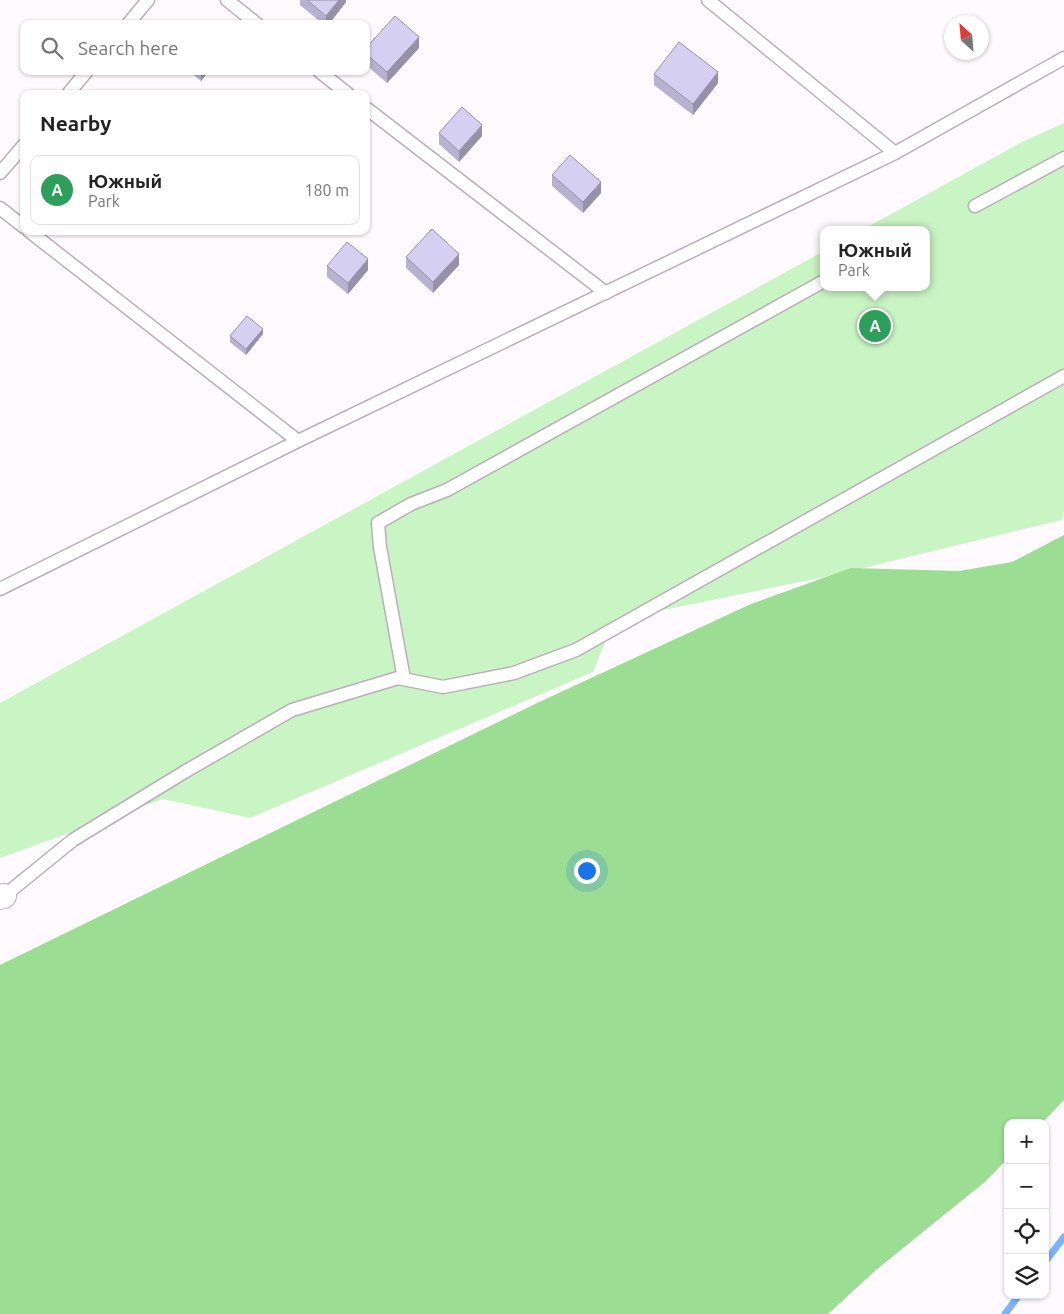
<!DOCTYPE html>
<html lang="en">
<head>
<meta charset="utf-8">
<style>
  body { margin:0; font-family:Ubuntu,sans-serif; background:#f6f6f6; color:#222 }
  .controls { position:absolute; right:15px; bottom:15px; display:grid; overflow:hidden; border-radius:10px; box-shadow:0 1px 4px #0004 }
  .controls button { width:45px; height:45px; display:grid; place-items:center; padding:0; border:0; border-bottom:1px solid #e0e0e0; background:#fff; color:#222; font:25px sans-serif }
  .compass { position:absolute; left:944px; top:15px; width:45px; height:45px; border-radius:50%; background:#fff; box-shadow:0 1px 4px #0004; rotate:334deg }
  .you { position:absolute; left:586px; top:870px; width:18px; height:18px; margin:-12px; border:4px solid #fff; border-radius:50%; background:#1a73e8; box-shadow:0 0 0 8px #1a73e833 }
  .badge { display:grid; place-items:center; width:32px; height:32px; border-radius:50%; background:#2563eb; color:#fff; font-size:16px; font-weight:700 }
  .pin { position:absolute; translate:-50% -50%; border:2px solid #fff; box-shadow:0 1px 5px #0006 }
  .popup { position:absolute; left:820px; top:226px; width:110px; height:65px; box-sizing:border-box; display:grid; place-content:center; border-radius:10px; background:#fff; filter:drop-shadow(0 1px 4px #0005); font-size:16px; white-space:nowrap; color:#767676 }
  .popup b { font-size:19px; color:#222 }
  .popup::after { content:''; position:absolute; left:50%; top:100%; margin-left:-10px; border:10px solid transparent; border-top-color:#fff }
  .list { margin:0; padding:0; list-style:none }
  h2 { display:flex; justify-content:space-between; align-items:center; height:65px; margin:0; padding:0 20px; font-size:21px }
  h2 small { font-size:16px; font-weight:400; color:#767676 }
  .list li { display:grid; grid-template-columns:32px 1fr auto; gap:15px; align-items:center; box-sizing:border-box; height:70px; margin:0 10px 10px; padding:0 10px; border:1px solid #e0e0e0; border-radius:10px }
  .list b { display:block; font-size:19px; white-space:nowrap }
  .list p { margin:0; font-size:16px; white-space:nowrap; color:#767676 }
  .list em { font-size:16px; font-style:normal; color:#767676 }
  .icon { flex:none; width:28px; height:28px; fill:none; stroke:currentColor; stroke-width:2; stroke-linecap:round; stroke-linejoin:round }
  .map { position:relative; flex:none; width:1064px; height:1314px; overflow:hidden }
  .search { position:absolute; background:#fff; box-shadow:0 1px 4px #0004; left:20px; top:20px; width:350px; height:55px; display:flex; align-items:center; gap:12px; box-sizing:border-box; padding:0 18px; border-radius:10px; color:#767676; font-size:19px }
  .panel { position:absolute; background:#fff; box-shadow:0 1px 4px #0004; left:20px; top:90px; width:350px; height:145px; border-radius:10px }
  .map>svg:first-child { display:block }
  .green { fill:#c9f4c3 }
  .forest { fill:#9bdd92 }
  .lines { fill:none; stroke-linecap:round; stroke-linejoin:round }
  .stream { stroke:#7cb3fd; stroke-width:7 }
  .lane-casing { stroke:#bcadbb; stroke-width:15 }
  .street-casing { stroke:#bcadbb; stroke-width:26 }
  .lane { stroke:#fff; stroke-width:12 }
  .street { stroke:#fff; stroke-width:24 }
  .wall { fill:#b7b2d0 }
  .shaded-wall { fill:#9591a9 }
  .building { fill:#d5cff2; stroke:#9591a9 }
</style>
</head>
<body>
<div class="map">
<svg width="1064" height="1314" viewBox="0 0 1064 1314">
  <rect width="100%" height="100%" fill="#fefafd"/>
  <path class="green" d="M1064 123V511L1062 520 830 576 614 620 593 672 250 818 163 799 0 858V703L824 251V287H926V230H862L1022 142Z"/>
  <path class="forest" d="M1064 535V1100L1042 1123H1008V1158L986 1181 876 1270 828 1314H0V965L535 704 751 604 851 568 959 571 1012 562Z"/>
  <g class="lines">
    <path class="stream" d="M1045 1262 1064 1237
      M1005 1314 1019 1295"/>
    <g class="lane-casing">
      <path id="lane" d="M227 0 257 24
        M708 0 895 153
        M128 24 148 0
        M319 71 348 94
        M68 94 87 71
        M366 108 606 293
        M0 173 24 145
        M975 206 1064 158
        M0 208 24 227
        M29 231 298 441
        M0 589 298 441 895 153 1064 58
        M404 679 380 547 378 523 411 504 447 490 824 281
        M4 896 73 840 186 771 292 710 398 678 443 687 514 673 576 650 1064 376"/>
    </g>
    <g class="street-casing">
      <path id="street" d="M0 897 4 896"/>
    </g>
    <use href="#lane" class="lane"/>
    <use href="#street" class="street"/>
  </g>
  <path class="wall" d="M300 0H346V2L329 24H323L300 5Z
    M366 48H419L387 83 366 65Z
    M189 71H209L201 81Z
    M654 74 718 83 693 115 654 85Z
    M439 133 482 136 459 162 439 144Z
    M552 175 601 193 583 213 552 186Z
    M406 257 459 265 433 293 406 268Z
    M327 266 368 270 348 294 327 277Z
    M263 334 246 355 230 342V336Z"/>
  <path class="shaded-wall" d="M339 0H346V2L329 24H326V16Z
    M419 37V48L387 83V72Z
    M201 71H209L201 81Z
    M718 72V83L693 115V104Z
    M482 125V136L459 162V151Z
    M601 182V193L583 213V202Z
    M459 254V265L433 293V282Z
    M368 259V270L348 294V283Z
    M263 329V334L246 355V349Z"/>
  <path class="building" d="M307 0H339L326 16Z
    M395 16 419 37 387 72 366 54V48Z
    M679 42 718 72 693 104 654 74Z
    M462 107 482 125 459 151 439 133Z
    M570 155 601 182 583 202 552 175Z
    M432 229 459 254 433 282 406 257Z
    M347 242 368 259 348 283 327 266Z
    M247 316 263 329 246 349 230 336Z"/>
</svg>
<div class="controls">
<button>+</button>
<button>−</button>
<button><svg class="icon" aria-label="locate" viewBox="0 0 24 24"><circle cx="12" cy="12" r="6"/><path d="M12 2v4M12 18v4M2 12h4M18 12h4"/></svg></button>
<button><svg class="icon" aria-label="layers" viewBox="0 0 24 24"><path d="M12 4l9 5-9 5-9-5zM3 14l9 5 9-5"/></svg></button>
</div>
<svg class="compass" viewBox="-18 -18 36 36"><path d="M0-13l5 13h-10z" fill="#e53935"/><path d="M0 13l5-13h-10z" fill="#767676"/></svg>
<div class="you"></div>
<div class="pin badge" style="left:875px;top:326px;background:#2e9e5b">A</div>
<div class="popup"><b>Южный</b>Park</div>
<div class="search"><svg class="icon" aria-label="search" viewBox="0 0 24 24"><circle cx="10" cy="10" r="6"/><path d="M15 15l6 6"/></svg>Search here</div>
<section class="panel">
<h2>Nearby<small></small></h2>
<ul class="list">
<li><span class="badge" style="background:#2e9e5b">A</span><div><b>Южный</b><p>Park</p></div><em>180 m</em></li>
</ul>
</section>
</div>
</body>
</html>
